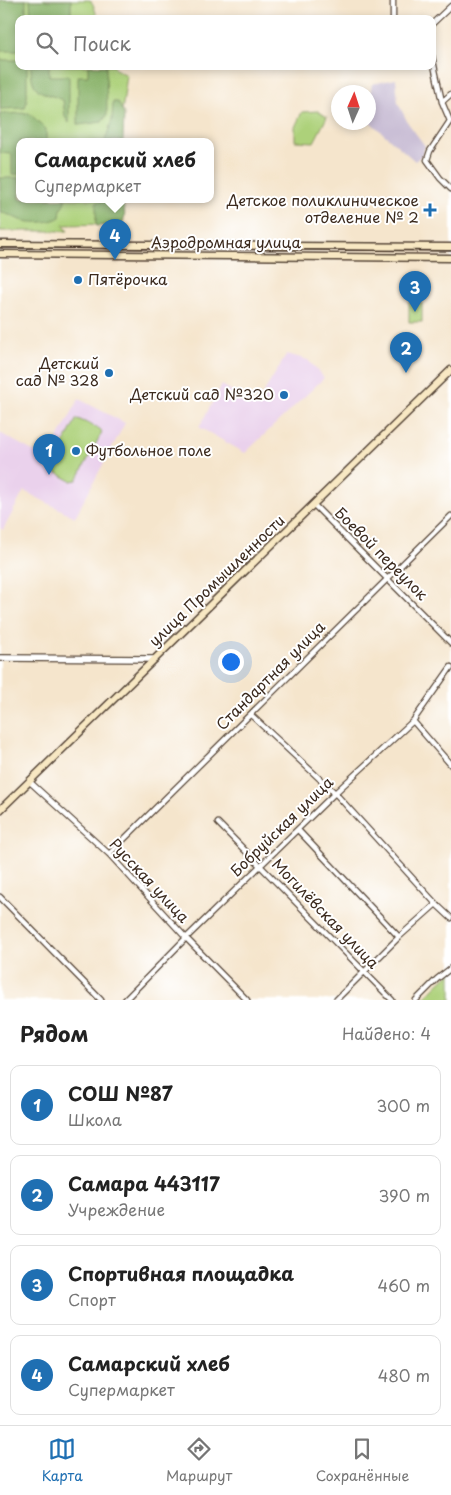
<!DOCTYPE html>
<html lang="ru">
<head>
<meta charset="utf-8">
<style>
  body { margin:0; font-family:"Playpen Sans",sans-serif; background:#f2f2f2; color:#222 }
  .compass { position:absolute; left:331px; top:85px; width:45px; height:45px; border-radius:50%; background:#fff; box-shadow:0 2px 8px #0003; rotate:3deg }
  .you { position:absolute; left:230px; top:661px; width:18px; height:18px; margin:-12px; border:4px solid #fff; border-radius:50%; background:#1a73e8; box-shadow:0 0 0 8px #1a73e833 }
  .badge { display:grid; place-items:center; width:32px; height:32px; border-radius:50%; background:#1f6fb2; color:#fff; font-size:16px; font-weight:700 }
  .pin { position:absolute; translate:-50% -41px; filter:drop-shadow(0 1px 2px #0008) }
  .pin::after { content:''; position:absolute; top:26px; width:18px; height:15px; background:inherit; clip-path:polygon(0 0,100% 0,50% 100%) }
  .popup { position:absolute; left:16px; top:138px; width:198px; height:65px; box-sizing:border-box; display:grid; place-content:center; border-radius:10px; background:#fff; filter:drop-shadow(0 1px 4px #0005); font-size:16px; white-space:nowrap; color:#767676 }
  .popup b { font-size:19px; color:#222 }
  .popup::after { content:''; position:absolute; left:50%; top:100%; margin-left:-10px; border:10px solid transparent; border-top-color:#fff }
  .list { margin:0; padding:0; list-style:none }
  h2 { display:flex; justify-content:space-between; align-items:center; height:65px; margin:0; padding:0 20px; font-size:21px }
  h2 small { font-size:16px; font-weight:400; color:#767676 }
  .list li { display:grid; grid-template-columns:32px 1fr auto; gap:15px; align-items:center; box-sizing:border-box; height:80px; margin:0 10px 10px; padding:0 10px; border:1px solid #e0e0e0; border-radius:10px }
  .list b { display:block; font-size:19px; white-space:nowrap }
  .list p { margin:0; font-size:16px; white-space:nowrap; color:#767676 }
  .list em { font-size:16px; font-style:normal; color:#767676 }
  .icon { flex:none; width:28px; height:28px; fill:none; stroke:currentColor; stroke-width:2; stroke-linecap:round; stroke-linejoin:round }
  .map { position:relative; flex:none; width:451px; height:1000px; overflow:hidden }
  .search { position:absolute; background:#fff; box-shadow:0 2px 8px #0003; left:15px; right:15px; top:15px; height:55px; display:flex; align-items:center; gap:12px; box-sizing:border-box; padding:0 18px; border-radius:10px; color:#767676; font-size:19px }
  .sheet { height:425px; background:#fff }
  nav { display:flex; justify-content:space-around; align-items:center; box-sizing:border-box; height:70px; border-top:1px solid #e0e0e0; background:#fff; font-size:14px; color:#767676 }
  nav a { display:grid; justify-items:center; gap:2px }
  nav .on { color:#1f6fb2 }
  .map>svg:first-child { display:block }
  .built { fill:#ead1ec }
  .industrial { fill:#cabfd6 }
  .green { fill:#add17a; stroke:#747e4c }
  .forest { fill:#8ab36a; stroke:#626e44 }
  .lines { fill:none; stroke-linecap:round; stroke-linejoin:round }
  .minor-casing { stroke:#574638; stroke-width:7 }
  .tertiary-casing { stroke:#574638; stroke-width:8 }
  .secondary-casing { stroke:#574638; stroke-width:9 }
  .minor { stroke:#fff; stroke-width:4.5 }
  .tertiary { stroke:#fff; stroke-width:5.5 }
  .secondary { stroke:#f8e8c3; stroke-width:6 }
  .tram { stroke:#3b2a1e; stroke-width:1 }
  .poi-dot { fill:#1f6fb2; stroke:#fff; stroke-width:2 }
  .labels { text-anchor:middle; stroke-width:4; stroke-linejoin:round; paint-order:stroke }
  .poi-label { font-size:15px; fill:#3b2a1e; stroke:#fff; text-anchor:end }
  .street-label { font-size:15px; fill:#3b2a1e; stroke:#fff }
</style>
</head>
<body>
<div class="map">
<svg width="451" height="1000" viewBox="0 0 451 1000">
  <rect width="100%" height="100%" fill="#fff"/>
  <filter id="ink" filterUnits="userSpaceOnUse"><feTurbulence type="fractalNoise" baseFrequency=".02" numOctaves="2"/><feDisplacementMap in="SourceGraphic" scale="10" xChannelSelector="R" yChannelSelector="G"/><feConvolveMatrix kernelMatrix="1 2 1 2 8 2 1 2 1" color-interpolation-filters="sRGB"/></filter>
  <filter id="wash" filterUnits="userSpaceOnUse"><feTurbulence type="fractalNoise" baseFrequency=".0096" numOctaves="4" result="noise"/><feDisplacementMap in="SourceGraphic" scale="20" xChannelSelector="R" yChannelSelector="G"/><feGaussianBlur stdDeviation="1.12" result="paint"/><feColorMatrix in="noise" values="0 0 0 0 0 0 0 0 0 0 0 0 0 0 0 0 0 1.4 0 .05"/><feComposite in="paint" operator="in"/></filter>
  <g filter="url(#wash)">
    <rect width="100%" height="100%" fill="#f5e5cc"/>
    <path class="built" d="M287 354 308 360 324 378 245 453 199 427 222 385 256 405Z
      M79 399 125 423 75 517 24 491 3 530 0 528V433L47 459Z"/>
    <path class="industrial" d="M396 79 398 103 408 123 425 146 422 155 415 161 370 122 369 99 372 84Z"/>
    <path class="green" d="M0 0H90L93 4 98 19H19V66H114L115 69 127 75 118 141H20V199H118L119 203 110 224 63 225 68 231H0Z
      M318 111 327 117 314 142 295 141V127L302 112Z
      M409 302 422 303V322H409Z
      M78 419 100 429 102 432 77 480 71 481 50 469 76 420Z
      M451 972V1000H423L436 986Z"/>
    <path class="forest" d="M0 0H26V19H19V51H0Z
      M30 0H71V19H31Z
      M0 60H19V66H27V100L25 108 0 109Z
      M31 66H49V76H69V123L65 117 63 100C41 91 31 94 31 66Z
      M88 66H106L107 115 102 122 78 125V76H88Z
      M113 102H118L124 114 123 141H105L112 120Z
      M29 113 46 129V141H20V174H12V154L0 153V114Z
      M0 178H20V199H66L61 209 60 217C52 223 33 223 24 221 15 219 9 213 0 213Z
      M116 201H120C126 207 126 219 121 225L96 226V202Z"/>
  </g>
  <g filter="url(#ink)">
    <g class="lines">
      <g class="minor-casing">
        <path id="minor" d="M393 19V0
          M432 24 451 6
          M432 56 442 102 450 121 430 151 427 160 440 178 451 189
          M442 102 451 94
          M314 505 451 643
          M251 715 335 793 436 904 451 918
          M413 721 451 765
          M30 782 109 854 186 938 247 1000
          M218 823 392 1000
          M298 830 399 937
          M109 854 451 516
          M0 897 101 1000
          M125 1000 186 938 335 793 413 721 451 667
          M336 1000 399 937 436 904
          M416 1000 437 979 451 968"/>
      </g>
      <g class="tertiary-casing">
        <path id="tertiary" d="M0 658 155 659"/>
      </g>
      <g class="secondary-casing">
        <path id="secondary" d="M0 244 451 247
          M0 254 451 258
          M0 810 451 370"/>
      </g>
      <use href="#minor" class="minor"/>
      <use href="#tertiary" class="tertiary"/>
      <use href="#secondary" class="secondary"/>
      <path class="tram" d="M0 248 451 251"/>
    </g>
  </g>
  <g class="poi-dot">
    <path d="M427.5 202.5h5v5h5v5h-5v5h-5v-5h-5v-5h5z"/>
    <circle cx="78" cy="280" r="5"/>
    <circle cx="109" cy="373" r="5"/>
    <circle cx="284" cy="395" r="5"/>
    <circle cx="76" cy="451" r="5"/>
  </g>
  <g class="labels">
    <g class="poi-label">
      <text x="419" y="206">Детское поликлиническое<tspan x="419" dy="17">отделение № 2</tspan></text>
      <text x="88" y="285" text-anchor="start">Пятёрочка</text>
      <text x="99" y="369">Детский<tspan x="99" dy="17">сад № 328</tspan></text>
      <text x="274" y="400">Детский сад №320</text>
      <text x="86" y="456" text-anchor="start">Футбольное поле</text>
    </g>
    <g class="street-label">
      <text x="226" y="248">Аэродромная улица</text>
      <text transform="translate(381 554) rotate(45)" y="5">Боевой переулок</text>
      <text transform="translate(217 581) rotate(-44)" y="5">улица Промышленности</text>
      <text transform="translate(271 676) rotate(-45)" y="5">Стандартная улица</text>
      <text transform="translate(282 827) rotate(-44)" y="5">Бобруйская улица</text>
      <text transform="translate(149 881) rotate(47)" y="5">Русская улица</text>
      <text transform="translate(325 914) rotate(46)" y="5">Могилёвская улица</text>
    </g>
  </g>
</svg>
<svg class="compass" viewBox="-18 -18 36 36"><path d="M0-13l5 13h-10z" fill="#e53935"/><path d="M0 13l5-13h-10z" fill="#767676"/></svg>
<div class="you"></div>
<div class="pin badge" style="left:49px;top:475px">1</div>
<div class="pin badge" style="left:406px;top:373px">2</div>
<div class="pin badge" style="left:415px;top:312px">3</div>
<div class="pin badge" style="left:115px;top:260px">4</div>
<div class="popup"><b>Самарский хлеб</b>Супермаркет</div>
<div class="search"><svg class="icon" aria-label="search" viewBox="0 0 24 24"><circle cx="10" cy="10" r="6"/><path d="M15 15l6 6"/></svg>Поиск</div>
</div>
<section class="sheet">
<h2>Рядом<small>Найдено: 4</small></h2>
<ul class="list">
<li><span class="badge">1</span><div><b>СОШ №87</b><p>Школа</p></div><em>300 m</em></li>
<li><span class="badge">2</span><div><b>Самара 443117</b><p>Учреждение</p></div><em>390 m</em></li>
<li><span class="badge">3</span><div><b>Спортивная площадка</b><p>Спорт</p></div><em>460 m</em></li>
<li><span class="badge">4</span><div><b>Самарский хлеб</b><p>Супермаркет</p></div><em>480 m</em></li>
</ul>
</section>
<nav>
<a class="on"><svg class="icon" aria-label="map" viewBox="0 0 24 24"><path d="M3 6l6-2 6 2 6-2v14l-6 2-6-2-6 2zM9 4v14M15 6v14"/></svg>Карта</a>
<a><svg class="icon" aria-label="directions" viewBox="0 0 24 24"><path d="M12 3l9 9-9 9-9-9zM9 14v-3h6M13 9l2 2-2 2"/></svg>Маршрут</a>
<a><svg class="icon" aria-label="saved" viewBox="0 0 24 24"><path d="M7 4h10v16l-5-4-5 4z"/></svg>Сохранённые</a>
</nav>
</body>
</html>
